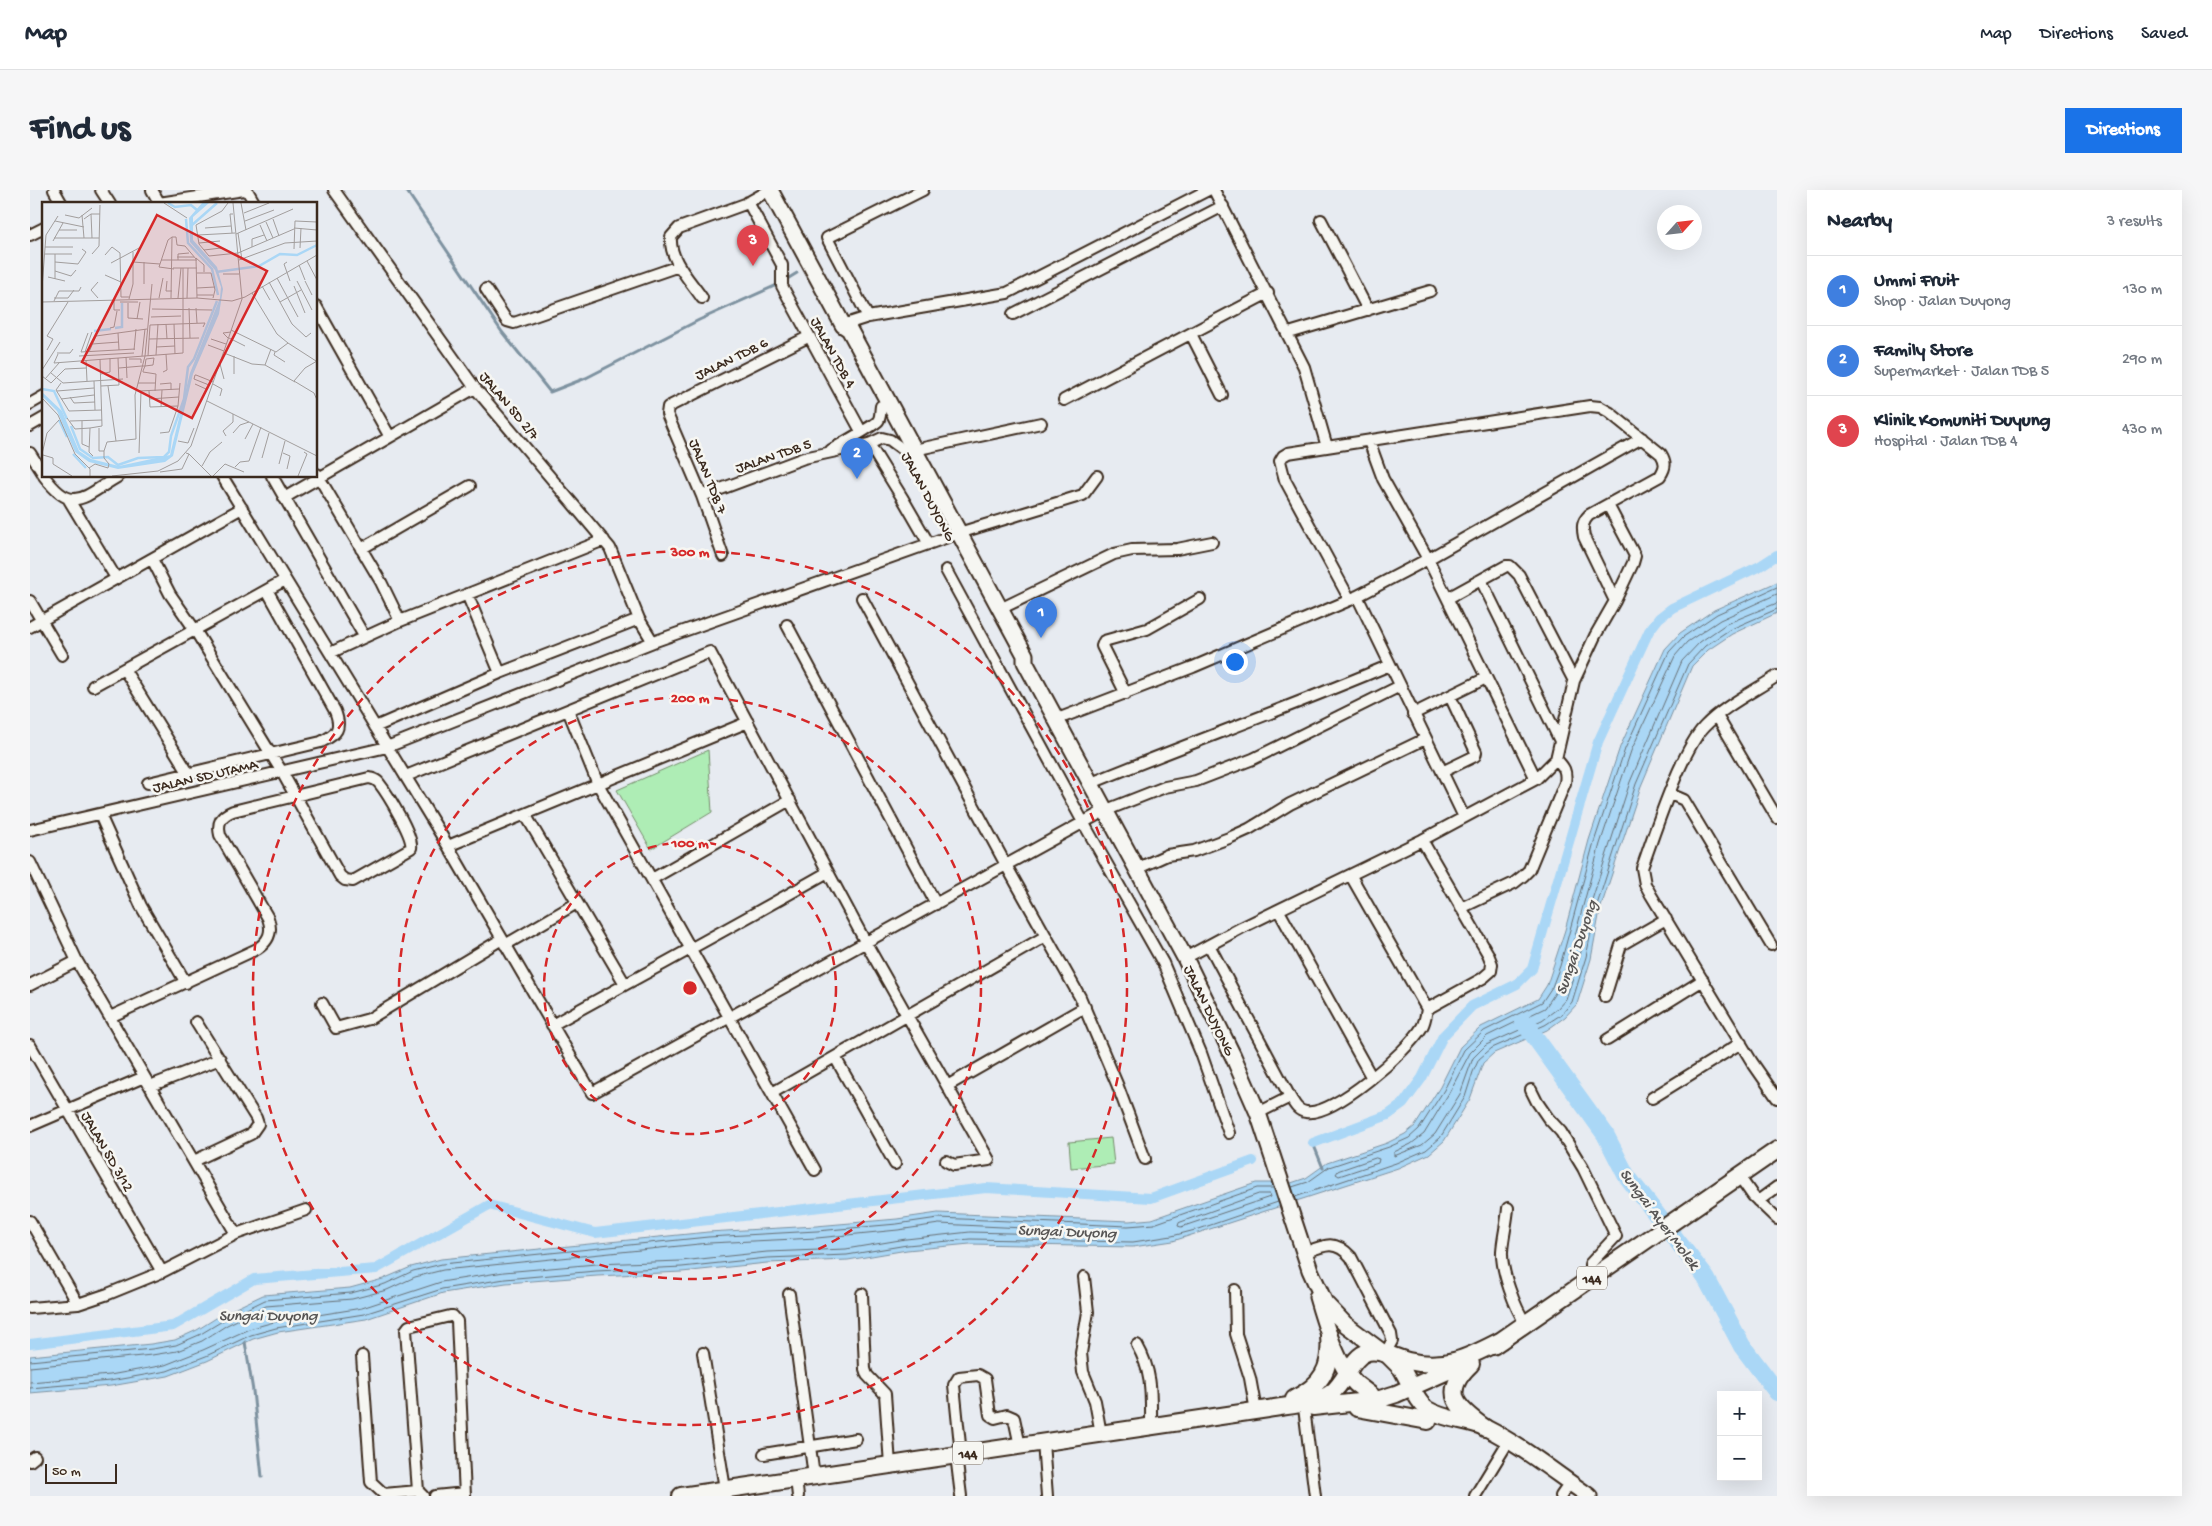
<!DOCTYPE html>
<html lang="en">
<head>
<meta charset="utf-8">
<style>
  body { margin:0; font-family:"Gochi Hand",sans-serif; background:#f6f6f7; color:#1f2937 }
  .controls { position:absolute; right:15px; bottom:15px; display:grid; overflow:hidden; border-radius:0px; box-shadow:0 5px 20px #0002 }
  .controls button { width:45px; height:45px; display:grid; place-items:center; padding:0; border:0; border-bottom:1px solid #e0e1e3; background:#fff; color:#1f2937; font:25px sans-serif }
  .compass { position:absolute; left:1627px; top:15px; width:45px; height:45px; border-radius:50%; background:#fff; box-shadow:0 5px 20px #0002; rotate:63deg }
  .scale { position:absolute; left:15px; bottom:12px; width:72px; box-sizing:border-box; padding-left:5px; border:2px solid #3b2a1e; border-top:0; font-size:14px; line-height:18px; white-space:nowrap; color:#3b2a1e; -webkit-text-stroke:4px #f6f6f2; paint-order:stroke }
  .you { position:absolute; left:1204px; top:471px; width:18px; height:18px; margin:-12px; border:4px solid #fff; border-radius:50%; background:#1a73e8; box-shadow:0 0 0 8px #1a73e833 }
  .badge { display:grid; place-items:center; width:32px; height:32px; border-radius:50%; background:#1a73e8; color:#fff; font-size:16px; font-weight:700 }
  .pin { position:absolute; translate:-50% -41px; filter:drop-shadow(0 1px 2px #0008) }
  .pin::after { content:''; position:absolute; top:26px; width:18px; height:15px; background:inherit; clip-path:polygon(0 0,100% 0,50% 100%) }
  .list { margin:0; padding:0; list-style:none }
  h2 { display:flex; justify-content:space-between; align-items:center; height:65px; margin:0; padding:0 20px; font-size:21px }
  h2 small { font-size:16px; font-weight:400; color:#747a83 }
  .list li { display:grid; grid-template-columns:32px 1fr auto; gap:15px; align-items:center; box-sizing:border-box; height:70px; padding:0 20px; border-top:1px solid #e0e1e3 }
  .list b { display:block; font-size:19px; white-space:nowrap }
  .list p { margin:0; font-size:16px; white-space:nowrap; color:#747a83 }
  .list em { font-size:16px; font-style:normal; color:#747a83 }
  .map { position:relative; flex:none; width:1747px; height:1306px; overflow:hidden; border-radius:0px }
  header { display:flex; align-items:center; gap:30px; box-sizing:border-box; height:70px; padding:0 25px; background:#fff; border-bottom:1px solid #e0e1e3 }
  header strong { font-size:24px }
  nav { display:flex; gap:28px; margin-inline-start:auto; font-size:18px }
  .intro { display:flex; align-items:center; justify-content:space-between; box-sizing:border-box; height:120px; padding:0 30px }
  h1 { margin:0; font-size:35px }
  .button { padding:12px 22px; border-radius:0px; background:#1a73e8; color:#fff; font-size:18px; font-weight:700 }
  main { display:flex; gap:30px; padding:0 30px }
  aside { flex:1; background:#fff; border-radius:0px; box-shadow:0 5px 20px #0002 }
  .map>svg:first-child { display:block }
  .green { fill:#aeedb5; stroke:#748c6a }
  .water { fill:#aad7f6; stroke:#7e92a0 }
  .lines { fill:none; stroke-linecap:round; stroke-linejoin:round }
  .shore { stroke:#676f74; stroke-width:1 }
  .stream { stroke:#7e92a0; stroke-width:3 }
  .canal { stroke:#aad7f6; stroke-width:10 }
  .river { stroke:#aad7f6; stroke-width:18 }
  .minor-casing { stroke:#3b2a1e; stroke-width:14 }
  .secondary-casing { stroke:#3b2a1e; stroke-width:19 }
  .primary-casing { stroke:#3b2a1e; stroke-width:20 }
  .minor { stroke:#f6f6f2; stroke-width:10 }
  .secondary { stroke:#f6f6f2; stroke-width:15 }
  .primary { stroke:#f6f6f2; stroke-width:16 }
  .ring { fill:none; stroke:#d62828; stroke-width:2.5; stroke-dasharray:9 6 }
  .labels { text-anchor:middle; stroke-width:5; stroke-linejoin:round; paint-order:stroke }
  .shield { fill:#f6f6f2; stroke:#73675e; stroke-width:1 }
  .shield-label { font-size:14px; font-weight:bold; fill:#3b2a1e }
  .street-label { font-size:15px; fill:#3b2a1e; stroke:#f6f6f2 }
  .water-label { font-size:16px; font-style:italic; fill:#575554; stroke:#f6f6f2 }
  .inset-river { fill:none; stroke:#aad7f6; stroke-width:2.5 }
  .inset-road { fill:none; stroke:#a29e9d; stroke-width:1 }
  .view { fill:#d62828; fill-opacity:0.15; stroke:#d62828; stroke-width:2.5 }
  .inset-edge { fill:none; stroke:#3b2a1e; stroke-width:2.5 }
  .centre { fill:#d62828; stroke:#f6f6f2; stroke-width:2.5 }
  .ring-label { font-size:15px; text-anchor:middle; font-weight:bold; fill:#d62828; stroke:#f6f6f2; stroke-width:5; stroke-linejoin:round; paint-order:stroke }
</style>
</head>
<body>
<header>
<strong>Map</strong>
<nav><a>Map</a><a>Directions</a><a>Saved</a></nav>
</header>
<div class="intro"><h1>Find us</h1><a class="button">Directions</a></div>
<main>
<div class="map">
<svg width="1747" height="1306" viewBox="0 0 1747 1306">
  <rect width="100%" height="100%" fill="#e7ebf1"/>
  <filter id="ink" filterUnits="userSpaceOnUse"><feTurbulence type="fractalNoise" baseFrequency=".02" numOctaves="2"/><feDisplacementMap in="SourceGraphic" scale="10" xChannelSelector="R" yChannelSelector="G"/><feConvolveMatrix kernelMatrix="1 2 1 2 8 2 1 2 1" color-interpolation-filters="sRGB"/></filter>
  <g filter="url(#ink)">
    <path class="green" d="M678 560 682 622 621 659 587 600Z
      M1081 948 1084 974 1041 978 1039 952Z"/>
    <path class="water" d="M1747 392V423L1702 444 1678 460 1662 476 1611 596 1570 720 1561 769 1547 814 1535 827 1517 840 1464 863 1453 873 1440 909 1414 951 1399 964 1368 978 1143 1051 1103 1057 940 1054 877 1060 818 1070 737 1073 652 1082 567 1086 476 1093 413 1103 336 1129 248 1142 223 1149 177 1171 138 1186 81 1196 0 1203V1166L121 1154 145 1150 167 1140 191 1125 233 1105 320 1098 353 1089 381 1077 411 1069 678 1042 786 1036 867 1029 908 1023 1099 1031 1122 1029 1226 993H1261L1276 988 1297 973 1357 953 1375 944 1385 936 1410 897 1430 857 1451 837 1508 809 1517 795 1535 740 1559 650 1590 557 1635 459 1650 443 1684 420Z"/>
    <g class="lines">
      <path class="shore" d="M1747 404 1690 430 1657 452 1645 466 1601 561 1570 654 1536 778 1527 800 1515 818 1457 846 1440 863 1419 903 1394 944 1381 954 1364 962V966L1392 955 1405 944 1430 904 1443 868 1456 855 1512 830 1527 819 1536 809 1550 766 1560 716 1600 592 1652 471 1670 452 1696 434 1747 413
        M1346 968 1349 969 1348 973 1309 986 1306 984 1308 981Z
        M1262 997 1278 992 1299 977 1359 957 1379 948 1389 939 1414 900 1434 860 1454 841 1512 812 1522 797 1530 776 1564 652 1595 559 1639 462 1653 447 1687 424 1747 397
        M1229 1004H1239L1240 1007 1151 1037 1148 1036 1149 1033Z
        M1265 1007 1366 973 1396 960 1410 948 1435 907 1443 882 1449 869 1462 858 1515 835 1532 824 1542 812 1556 767 1566 718 1606 594 1658 474 1675 456 1699 440 1747 419
        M0 1171 122 1159 146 1155 169 1145 194 1130 235 1110 321 1103 355 1094 383 1081 412 1074 678 1047 787 1041 867 1034 908 1028 1098 1036 1124 1034 1227 998H1244
        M0 1177 122 1165 147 1161 172 1151 197 1135 236 1116 322 1109 357 1100 385 1087 413 1080 679 1053 787 1048 868 1040 909 1034 1015 1039 1017 1041 1015 1044 940 1042 876 1049 816 1059 737 1062 651 1071 566 1074 474 1082 411 1092 332 1118 244 1132 219 1139 173 1160 135 1175 80 1185 0 1192
        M0 1198 80 1191 137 1181 176 1166 221 1145 246 1138 334 1124 412 1099 475 1089 566 1081 652 1077 737 1068 817 1065 877 1055 940 1049 1103 1052 1142 1046 1169 1039 1248 1012"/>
      <path class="stream" d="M376 0 472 142 520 202 556 188 669 130 749 94
        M754 91 767 83
        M1283 953 1293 978
        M215 1152 223 1201 232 1287"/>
      <path class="canal" d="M1283 953 1358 925 1373 914 1392 888 1413 846 1442 816 1487 794 1502 779 1568 552 1619 441 1629 428 1642 418 1730 376 1747 365
        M0 1154 143 1136 224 1089 346 1079 459 1015 565 1043 956 998 1121 1008 1223 971"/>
      <path class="river" d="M1494 832 1575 944 1596 985 1676 1088 1712 1156 1747 1202"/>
      <g class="minor-casing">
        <path id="minor" d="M24 0 32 14
          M71 0 80 14
          M122 0 130 14
          M217 0 225 14
          M304 0 445 198 580 358 609 429 623 452
          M1184 0 1274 177 1297 257
          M718 12 752 75V96L831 241
          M129 13 214 0
          M1291 30 1338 120
          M0 45 14 38
          M456 99 477 131 484 133 649 76
          M672 108C660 90 639 70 641 47L649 38 715 14 740 0
          M286 116 360 247
          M983 124 1193 16
          M838 127 797 48 893 0
          M813 135 838 127 977 103 1178 0
          M1259 143 1400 101
          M1161 144 1192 205
          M1034 210 1238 103
          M0 214 14 206
          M0 236 14 228
          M1339 251 1353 289 1398 369 1506 589
          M839 254 873 309 899 354
          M801 260C808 256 846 234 848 231 851 227 850 221 851 216
          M884 260 1011 233
          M0 263 14 285
          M287 284 351 392 370 431
          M14 286C43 326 54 306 89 286
          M192 286 418 656 562 903 1074 621 1135 597 1166 591 1223 569 1370 496
          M242 286 334 446
          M672 306 774 268 839 254 852 248 860 250 875 261
          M254 308 445 198
          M39 310 86 388
          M1578 315 1605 366 1603 373 1585 411
          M331 359 440 296
          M693 366 672 306 637 224 638 217 778 147
          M916 380 1053 632 1133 773 1171 863 1199 943
          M1451 390 1530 551
          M437 404 470 483
          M1327 406 1434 627
          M832 408 976 675 1050 807 1087 894 1115 969
          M1418 408 1476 376H1480L1489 385 1544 491
          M0 411 32 465
          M970 419 1084 364 1102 360 1147 359 1182 352
          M757 435 906 714
          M0 437 212 318
          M300 463 370 431 574 350
          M94 479 159 584
          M1747 486C1723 502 1694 516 1674 537 1651 561 1624 644 1612 678L1615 694 1621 705 1722 872 1747 908
          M63 496 255 390
          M1096 504 1072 456 1074 451 1117 439 1170 409
          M538 520 568 594 785 980
          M1383 524 1456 488
          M1687 526 1747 628
          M1025 530 1163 477 1320 410 1398 369 1612 248
          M345 537 470 483 609 429
          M1412 582 1445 566 1446 562 1420 506
          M376 586 680 462 836 753 959 970 924 975 916 971
          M118 593 291 552C307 544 312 539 305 521L237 400
          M1059 594C1159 553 1261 517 1360 475
          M1640 604 1654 610 1741 755
          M495 624 595 794
          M70 625 111 716 156 793
          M0 640 357 557 623 452 929 343 1053 305 1067 286
          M418 656 718 532
          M0 672 47 771 206 1044
          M1106 679 1137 665 1164 661 1199 648 1219 639 1260 614 1395 549
          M1321 686 1397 819
          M622 689 760 610
          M1431 718 1484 693 1493 686 1499 680 1535 593C1537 581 1534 577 1526 569
          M1249 721 1342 888
          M475 755 547 713
          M1179 755 1260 907
          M1155 768 1211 738 1392 650 1506 589 1526 569 1544 491 1565 446 1585 411 1554 347C1552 337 1552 332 1559 325L1630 286C1636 277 1636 272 1631 264L1579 222 1570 217 1560 216 1258 263 1253 266 1250 271 1255 290 1320 410
          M0 795 47 771
          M1575 807 1591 755 1636 729
          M292 813 306 838 339 829 472 749
          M80 827 227 759C239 751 243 742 238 728L190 645C187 632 191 626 203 621L339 588C343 589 346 589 349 593 357 603 384 647 381 658L323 691 315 690 310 686 252 582 165 440 140 404 122 369
          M522 835C614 784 707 734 798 682
          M1577 850 1673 790
          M0 855 132 1082
          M805 867 865 974
          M120 896 190 869
          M917 896 1055 817
          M1501 900 1507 912 1518 928 1531 942 1553 978 1586 1046 1560 1074V1089
          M742 903 1016 746
          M1622 908 1711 853
          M1228 923 1260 907C1264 913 1267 921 1276 922 1303 927 1378 861 1392 837 1395 832 1396 825 1397 819L1453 788 1461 781 1462 774 1458 764 1392 650
          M0 936 114 887
          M164 971 221 944 228 934 226 928 166 832
          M1709 986 1723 1006 1747 1029
          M1728 1011 1747 997
          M1478 1018C1477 1032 1473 1047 1472 1061 1471 1081 1485 1118 1496 1134
          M0 1031 48 1114
          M1274 1063C1294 1055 1305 1049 1321 1067L1361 1144 1362 1151 1355 1164
          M1054 1087 1058 1122 1051 1163 1053 1182 1065 1211 1071 1244
          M1205 1100 1206 1144 1220 1188 1226 1221
          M759 1104 784 1286
          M832 1104 835 1179 837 1185 855 1204 860 1275
          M0 1118 48 1114 78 1104 132 1082 206 1044 276 1020
          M1107 1155C1123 1183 1121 1205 1121 1236
          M673 1163 695 1299
          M332 1166 341 1292 354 1304 388 1301
          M1274 1218 1285 1306
          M1013 1252 1017 1306
          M734 1264 826 1249
          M926 1265 931 1306
          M931 1265 924 1195 929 1187 948 1185 955 1189 960 1225 965 1228 977 1225 984 1228 990 1256
          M0 1271 5 1267
          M766 1289 768 1306
          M393 1306 388 1301 376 1140 379 1136 420 1126H423L427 1131 435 1306
          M405 1306 435 1303
          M1445 1306 1478 1252
          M1531 1306 1540 1293"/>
      </g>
      <g class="secondary-casing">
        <path id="secondary" d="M740 0 813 135 819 139 995 465V472L1155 768 1203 866 1228 923 1280 1080 1295 1113 1315 1134 1355 1164
          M1287 1107C1295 1135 1303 1160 1318 1185
          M1382 1198C1386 1206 1390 1214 1397 1219 1415 1230 1437 1230 1456 1238 1492 1256 1525 1283 1559 1306"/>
      </g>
      <g class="primary-casing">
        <path id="primary" d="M1463 1156 1747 960
          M1359 1166 1372 1179 1382 1198
          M1441 1174C1410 1203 1427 1218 1455 1238
          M1318 1185 1326 1194 1347 1210
          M1264 1209C1292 1195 1302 1178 1299 1146
          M1283 1217 1347 1210 1366 1204 1429 1176
          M1327 1218 1398 1231
          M651 1306 1238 1219C1258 1215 1284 1215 1301 1203 1316 1193 1321 1166 1338 1162 1351 1159 1366 1168 1378 1171 1416 1180 1439 1167 1472 1150"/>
      </g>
      <use href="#minor" class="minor"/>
      <use href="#secondary" class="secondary"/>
      <use href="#primary" class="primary"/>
    </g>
  </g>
  <g class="ring">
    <circle cx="660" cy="798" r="146"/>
    <circle cx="660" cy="798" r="291"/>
    <circle cx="660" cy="798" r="437"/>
  </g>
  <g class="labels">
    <g class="shield">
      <rect x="1547" y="1076.5" width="30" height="23" rx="4"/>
      <rect x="923" y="1251.5" width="30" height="23" rx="4"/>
    </g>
    <g class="shield-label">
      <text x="1562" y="1093">144</text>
      <text x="938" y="1268">144</text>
    </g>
    <g class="street-label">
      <text transform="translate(804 162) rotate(61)" y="5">JALAN TDB 4</text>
      <text transform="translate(701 168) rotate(-26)" y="5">JALAN TDB 6</text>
      <text transform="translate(480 215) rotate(50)" y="5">JALAN SD 2/7</text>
      <text transform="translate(743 265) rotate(-19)" y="5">JALAN TDB 5</text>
      <text transform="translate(679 286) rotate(68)" y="5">JALAN TDB 7</text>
      <text transform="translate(899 306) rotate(62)" y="5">JALAN DUYONG</text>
      <text transform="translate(175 585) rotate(-13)" y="5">JALAN SD UTAMA</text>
      <text transform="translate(1180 820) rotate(64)" y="5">JALAN DUYONG</text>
      <text transform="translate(78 961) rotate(60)" y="5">JALAN SD 3/12</text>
    </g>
    <g class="water-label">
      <text transform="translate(1545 757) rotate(-71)" y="6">Sungai Duyong</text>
      <text transform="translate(1631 1028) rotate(53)" y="6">Sungai Ayer Molek</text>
      <text transform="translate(1037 1040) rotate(2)" y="6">Sungai Duyong</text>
      <text x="238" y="1130">Sungai Duyong</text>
    </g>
  </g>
  <g transform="translate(12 12)">
    <rect width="275" height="275" fill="#e7ebf1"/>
    <path d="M160 1H167L151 15V38L175 65 181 87 177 112 151 172 131 254 123 260 76 267 47 260 33 250 15 209 0 194V190L20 209 37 249 49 257 77 264 128 253 148 171 178 96 179 85 173 68 148 40 147 16Z" fill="#aad7f6"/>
    <path class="inset-river" d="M126 1 133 5 149 3 155 8M144 17 146 41 170 67 176 93M150 23 175 1M174 70 217 64 238 52 255 53 275 43M73 126 80 125V101M52 129 69 127M0 187 12 189 25 217M17 218 25 235M29 224 38 247 51 256 66 255 76 263 96 256 122 255 127 250 129 234 142 197 146 165 152 157 175 99M31 252 44 266"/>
    <path class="inset-road" d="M122 1 145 16M186 1 180 9 154 23 157 42 167 54 196 51 252 27M199 1 204 28M202 11 227 1M49 12 50 36M23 13 37 16 50 6M40 13 42 36M42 17 49 12H58M231 17 237 34M13 19 42 25M203 19 232 8M224 20 231 36M218 23 225 39M163 26 189 24M252 26 275 28M17 28H35M190 31 188 12H191M196 31 200 58M194 32 251 7M156 33 193 31M130 35H134L135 43 143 44 154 57 155 96M130 35 126 38 117 65 132 67M12 36H57M11 39 21 21M157 41 178 39M3 45H31M210 45V37L222 33M258 46 259 26M252 47 253 19 275 20M162 48 179 46M3 52H30M13 52V77M50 52 57 44 58 3M63 53 70 45 78 51 79 95H87M135 55H152M154 56 162 63V70M119 58H155M136 58V52L147 51M197 58 243 41 275 39M265 59 275 78M13 60 36 62 44 50 40 47M91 60 118 62M102 60V82M245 60 242 62 248 79M69 61 97 46M257 63 263 78M131 66H155M13 69 29 74 34 68M155 71H169L173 88 171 96M181 72H197M63 73 79 80M6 75 23 79M235 76 256 115M125 79 124 89H130M255 79 270 108M263 79 270 93M56 80 49 88 56 96M227 80 250 122 264 135 269 131M220 84 228 98M252 84 263 111M0 86 4 33 16 14M155 86 173 85M210 91 235 132 246 141M155 93H171M12 96H26L32 88M117 96 121 76M129 96 130 35M136 96 139 66M145 96 146 66M87 97 91 82V50M72 98V108H78M12 99 17 89H37L39 85M0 100 155 96 190 99 203 95 275 53M78 100H96M238 100 259 88M86 101V116L101 117M147 106 148 136M154 106 155 121M110 107 170 108M109 115 139 114M95 117 98 100M124 122 125 137M132 122 133 152M68 126 72 125 75 109M189 128 234 150 246 141 274 159M76 131 77 148M186 136 181 131 189 130M187 136 203 144M107 137 157 136M169 137 184 142M50 142 77 140M166 143 182 149M114 145 133 144M5 148 11 137 5 134 26 100M92 148 94 127M39 150 93 147M39 150 46 131M43 150 50 130M47 150 54 134 105 127M233 150 232 153 243 160M15 151H28L31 147M182 151 210 162 223 163 253 180M16 152 12 161 141 151V66M114 153 116 122M37 154 92 151M100 154 103 127M106 154 108 123 163 121 161 125M192 154V172M84 155 85 176M87 157H99V161M44 158 45 179M275 159 263 166 252 179 272 191 275 198M178 162 182 177M223 163 229 147M77 166 100 164H103L111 163 112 156 104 157 103 164 101 169V170L114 172 113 189M0 168 18 140M121 170 125 168 124 152M9 171 21 181 81 177M59 172 68 170V156M0 174 9 181 23 167 44 166M3 177 17 161M52 179 53 208M169 179 167 183 152 177 153 173H154L169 179 171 180M19 181 14 188 27 209 60 208M96 181H114M118 182 129 181V188M153 182 164 187 167 183M171 182 180 187 178 194M59 184 77 183 76 156M66 184 74 239M15 189 52 186M97 189 137 187M107 189 108 205 136 204M28 195 32 201 53 200M0 196 16 213 33 252 48 267V274M19 197 52 193M107 197 137 195M165 199 275 254M119 205 120 188M25 216 33 227 48 226M28 219 60 218M40 219V242L47 245M118 231 127 230 136 204 138 181M191 231 198 223 207 220M184 234 181 229 191 220V212M203 237 211 222M136 239 146 241 152 226M62 249 65 240 94 237 93 193 103 154 110 82M97 251 99 189M241 251 248 254 245 267M0 252 5 231 17 218M147 252 169 274M1 253 11 256V262L30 274M51 254 47 250 48 226 60 224 58 157M220 256 227 231M237 262 243 239M160 264 168 250 180 240M193 265 198 260 207 259 219 225M47 266 53 262 66 266 67 262 62 256V249H57V226M118 270 140 267 147 252 144 251M70 274 116 269 136 259 149 244 200 97 191 1M171 274 183 262 202 270M256 274 265 252 262 250"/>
    <path class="view" d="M115 13 225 69 150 216 40 160Z"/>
    <rect width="275" height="275" class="inset-edge"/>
  </g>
  <circle cx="660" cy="798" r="8" class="centre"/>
  <g class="ring-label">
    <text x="660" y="366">300 m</text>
    <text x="660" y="512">200 m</text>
    <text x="660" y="657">100 m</text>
  </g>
</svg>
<div class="controls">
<button>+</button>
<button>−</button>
</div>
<svg class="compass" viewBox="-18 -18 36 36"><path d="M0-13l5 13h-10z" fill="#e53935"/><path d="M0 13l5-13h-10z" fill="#747a83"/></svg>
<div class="scale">50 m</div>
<div class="you"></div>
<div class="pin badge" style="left:1011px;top:448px;background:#3f7fe0">1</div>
<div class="pin badge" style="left:827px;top:289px;background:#3f7fe0">2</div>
<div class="pin badge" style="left:723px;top:76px;background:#e0444e">3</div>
</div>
<aside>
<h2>Nearby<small>3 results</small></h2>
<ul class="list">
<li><span class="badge" style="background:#3f7fe0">1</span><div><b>Ummi Fruit</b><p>Shop · Jalan Duyong</p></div><em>130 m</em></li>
<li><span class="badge" style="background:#3f7fe0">2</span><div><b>Family Store</b><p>Supermarket · Jalan TDB 5</p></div><em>290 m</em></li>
<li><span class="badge" style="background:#e0444e">3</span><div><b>Klinik Komuniti Duyung</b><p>Hospital · Jalan TDB 4</p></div><em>430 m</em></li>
</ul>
</aside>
</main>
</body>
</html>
